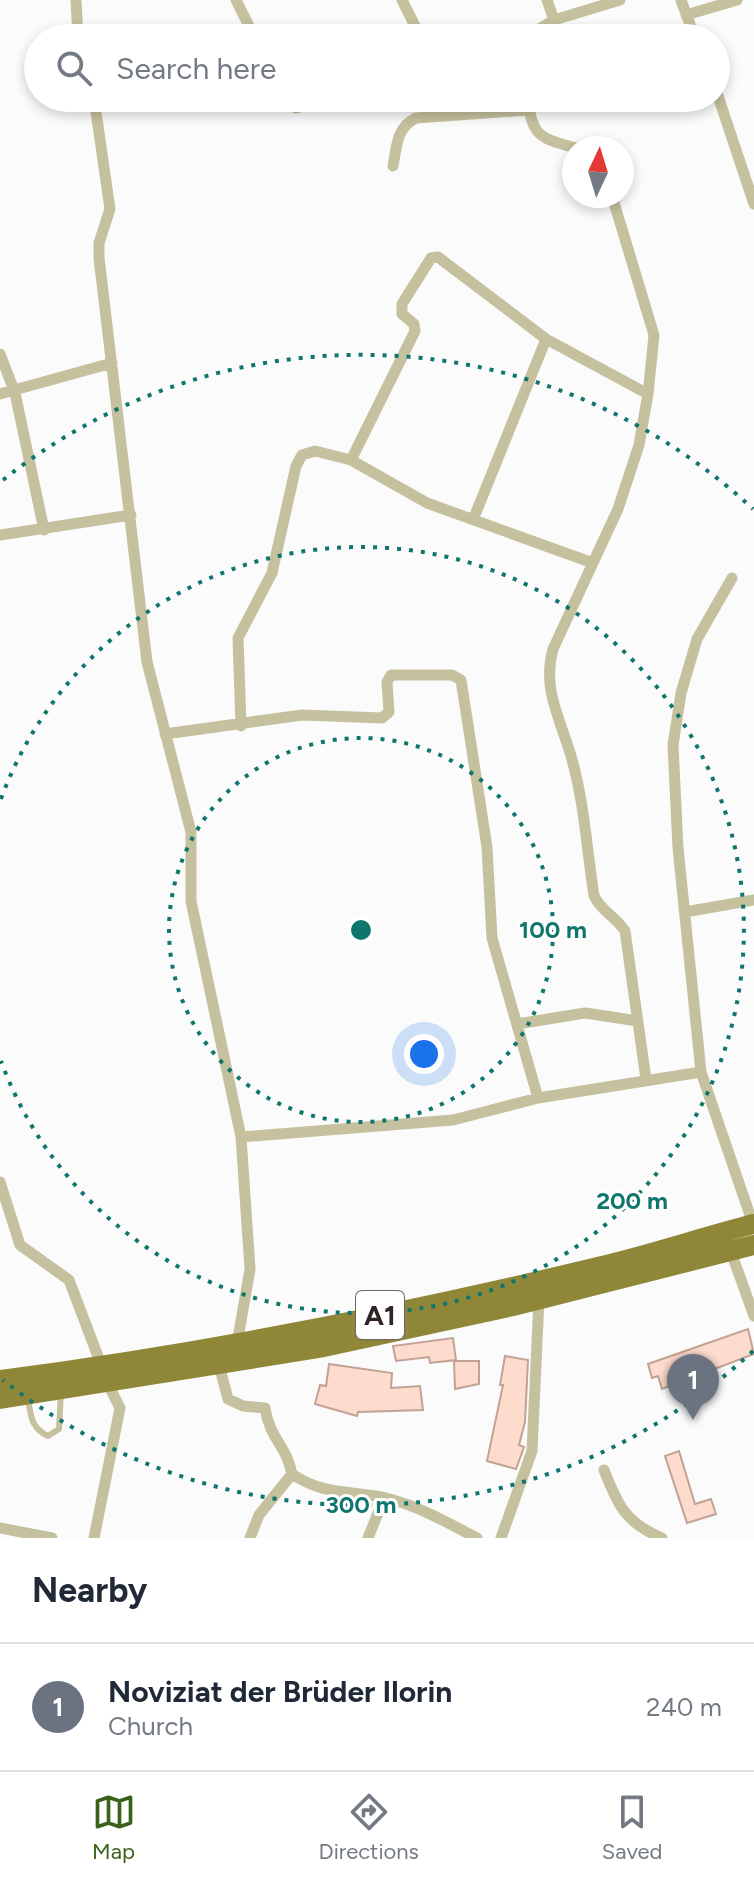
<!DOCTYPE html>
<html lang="en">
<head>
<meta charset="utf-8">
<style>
  body { margin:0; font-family:Figtree,sans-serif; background:#f2f2f3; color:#1f2937 }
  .compass { position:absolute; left:562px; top:136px; width:72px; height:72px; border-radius:50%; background:#fff; box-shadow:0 4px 12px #0003; rotate:4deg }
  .you { position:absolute; left:424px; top:1054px; width:28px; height:28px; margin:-20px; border:6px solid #fff; border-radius:50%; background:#1a73e8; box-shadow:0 0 0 12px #1a73e833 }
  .badge { display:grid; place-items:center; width:52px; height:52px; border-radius:50%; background:#3a621d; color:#fff; font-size:26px; font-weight:700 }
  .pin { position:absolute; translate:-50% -66px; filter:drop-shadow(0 2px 4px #0008) }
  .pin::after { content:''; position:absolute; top:42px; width:28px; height:24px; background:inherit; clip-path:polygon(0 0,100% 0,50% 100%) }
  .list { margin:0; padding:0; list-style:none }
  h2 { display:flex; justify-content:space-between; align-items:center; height:104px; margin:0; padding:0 32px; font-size:34px }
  h2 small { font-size:26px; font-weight:400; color:#747a83 }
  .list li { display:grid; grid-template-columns:52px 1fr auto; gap:24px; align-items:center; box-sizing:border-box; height:128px; padding:0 32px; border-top:2px solid #e0e1e3 }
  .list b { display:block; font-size:30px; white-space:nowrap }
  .list p { margin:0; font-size:26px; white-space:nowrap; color:#747a83 }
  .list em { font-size:26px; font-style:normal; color:#747a83 }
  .icon { flex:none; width:44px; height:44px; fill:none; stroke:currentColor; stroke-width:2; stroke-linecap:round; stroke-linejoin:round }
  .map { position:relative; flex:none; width:754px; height:1538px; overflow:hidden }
  .search { position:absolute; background:#fff; box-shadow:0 4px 12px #0003; left:24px; right:24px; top:24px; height:88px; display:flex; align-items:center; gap:20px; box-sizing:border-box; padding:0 28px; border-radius:44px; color:#747a83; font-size:30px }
  .sheet { height:232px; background:#fff }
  nav { display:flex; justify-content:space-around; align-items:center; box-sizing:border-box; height:112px; border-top:2px solid #e0e1e3; background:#fff; font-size:22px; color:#747a83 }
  nav a { display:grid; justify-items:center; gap:4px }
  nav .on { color:#3a621d }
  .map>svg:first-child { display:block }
  .building { fill:#fddbcd; stroke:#c1a295; stroke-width:2 }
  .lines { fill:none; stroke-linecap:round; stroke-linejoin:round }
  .service { stroke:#c5c19e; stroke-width:6 }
  .minor { stroke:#c5c19e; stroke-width:11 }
  .trunk { stroke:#908638; stroke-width:20 }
  .ring { fill:none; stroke:#0f766e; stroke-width:4; stroke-dasharray:4 8 }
  .labels { text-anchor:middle; stroke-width:6; stroke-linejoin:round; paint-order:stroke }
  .shield { fill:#fff; stroke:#6e6663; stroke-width:2 }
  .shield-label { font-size:28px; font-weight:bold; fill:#302520 }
  .centre { fill:#0f766e; stroke:#fff; stroke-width:4 }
  .ring-label { font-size:24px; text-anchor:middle; font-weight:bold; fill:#0f766e; stroke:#fff; stroke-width:6; stroke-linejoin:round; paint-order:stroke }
</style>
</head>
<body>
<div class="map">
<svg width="754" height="1538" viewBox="0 0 754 1538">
  <rect width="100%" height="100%" fill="#fbfbfb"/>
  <path class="building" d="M748 1329 754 1354 662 1389 658 1376 652 1378 648 1364Z
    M453 1338 456 1360 430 1363 429 1357 396 1361 393 1346Z
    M505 1356 528 1360 525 1422 519 1445 524 1447 516 1469 487 1461 503 1385H500Z
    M454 1361H479V1384L455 1389Z
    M329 1364 392 1373 391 1388 420 1386 423 1410 358 1412 357 1416 315 1404 320 1385 326 1386Z
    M679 1451 695 1504 711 1499 716 1514 687 1523 665 1456Z"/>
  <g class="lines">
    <path class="service" d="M28 1399C31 1416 31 1428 48 1436L59 1429 61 1391"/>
    <path class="minor" d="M76 0 78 38
      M236 0 255 38
      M402 0 421 38
      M547 0 554 20
      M681 0 695 38
      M686 15 737 0
      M493 38 505 35 521 38
      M524 38 554 20 620 0
      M716 90 754 204
      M94 98 110 209 99 243V258L147 662 191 832V901L241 1137 250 1269 237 1344
      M284 98 296 108 331 98
      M528 98C531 137 542 139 576 148
      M393 166C397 146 396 128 416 118L529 110
      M612 196 654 335 648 394 639 445 618 509 553 649C542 689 560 718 571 756 584 800 587 851 594 896 602 912 615 916 625 931L646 1079
      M0 354 15 393 44 530
      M0 394 112 363
      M351 460 415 331 414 324 402 314V304L431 258 438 257 546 339 648 394
      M473 520 546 339
      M0 535 131 515
      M732 578 697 639 681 693 673 745 678 848 701 1072 753 1224
      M241 726 238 638 272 573 296 466 302 455 315 451 351 460 427 503 593 563
      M165 734 302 715 382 718 389 712 387 682 391 675H452L461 680 487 847 492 938 538 1098
      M685 912 754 900
      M517 1024 585 1013 638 1021
      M241 1137 453 1120 538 1098 701 1072
      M0 1182 20 1245 69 1280 102 1367
      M731 1252 754 1316
      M219 1365 228 1399 243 1406 265 1408C270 1440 286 1444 292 1474 325 1496 349 1490 386 1498 419 1506 448 1523 477 1538
      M604 1470C618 1506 626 1523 662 1538
      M0 1528 52 1538
      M94 1538 120 1408 108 1384
      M250 1538 259 1515 292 1474
      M368 1538 384 1498
      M501 1538 532 1451 539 1299"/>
    <path class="trunk" d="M0 1380C203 1354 403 1314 602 1266 653 1254 703 1237 754 1224
      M0 1399 319 1348 513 1306 754 1245"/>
  </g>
  <g class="ring">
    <circle cx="361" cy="930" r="192"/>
    <path d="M1 799A383 383 0 1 1 1 1061"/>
    <path d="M753 1351A575 575 0 0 1 3 1380M3 480A575 575 0 0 1 753 509"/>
  </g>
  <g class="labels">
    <rect class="shield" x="356" y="1291" width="48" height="48" rx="6"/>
    <g class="shield-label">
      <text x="380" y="1325">A1</text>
    </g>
  </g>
  <circle cx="361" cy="930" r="12" class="centre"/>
  <g class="ring-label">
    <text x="553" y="938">100 m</text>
    <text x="632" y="1209">200 m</text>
    <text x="361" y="1513">300 m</text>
  </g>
</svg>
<svg class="compass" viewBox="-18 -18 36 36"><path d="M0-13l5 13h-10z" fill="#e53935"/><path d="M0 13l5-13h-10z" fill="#747a83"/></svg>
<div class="you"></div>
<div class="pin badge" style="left:693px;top:1420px;background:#6b7280">1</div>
<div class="search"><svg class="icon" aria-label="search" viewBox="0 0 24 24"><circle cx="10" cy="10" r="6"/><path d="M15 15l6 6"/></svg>Search here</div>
</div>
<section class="sheet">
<h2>Nearby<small></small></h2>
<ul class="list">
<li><span class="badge" style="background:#6b7280">1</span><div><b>Noviziat der Brüder Ilorin</b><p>Church</p></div><em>240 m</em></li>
</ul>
</section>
<nav>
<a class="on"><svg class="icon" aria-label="map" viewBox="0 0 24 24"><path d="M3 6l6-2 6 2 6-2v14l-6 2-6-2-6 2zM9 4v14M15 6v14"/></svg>Map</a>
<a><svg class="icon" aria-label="directions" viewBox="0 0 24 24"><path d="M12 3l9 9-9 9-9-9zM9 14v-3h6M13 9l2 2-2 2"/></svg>Directions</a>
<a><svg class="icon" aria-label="saved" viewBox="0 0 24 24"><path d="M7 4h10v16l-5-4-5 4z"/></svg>Saved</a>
</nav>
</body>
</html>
